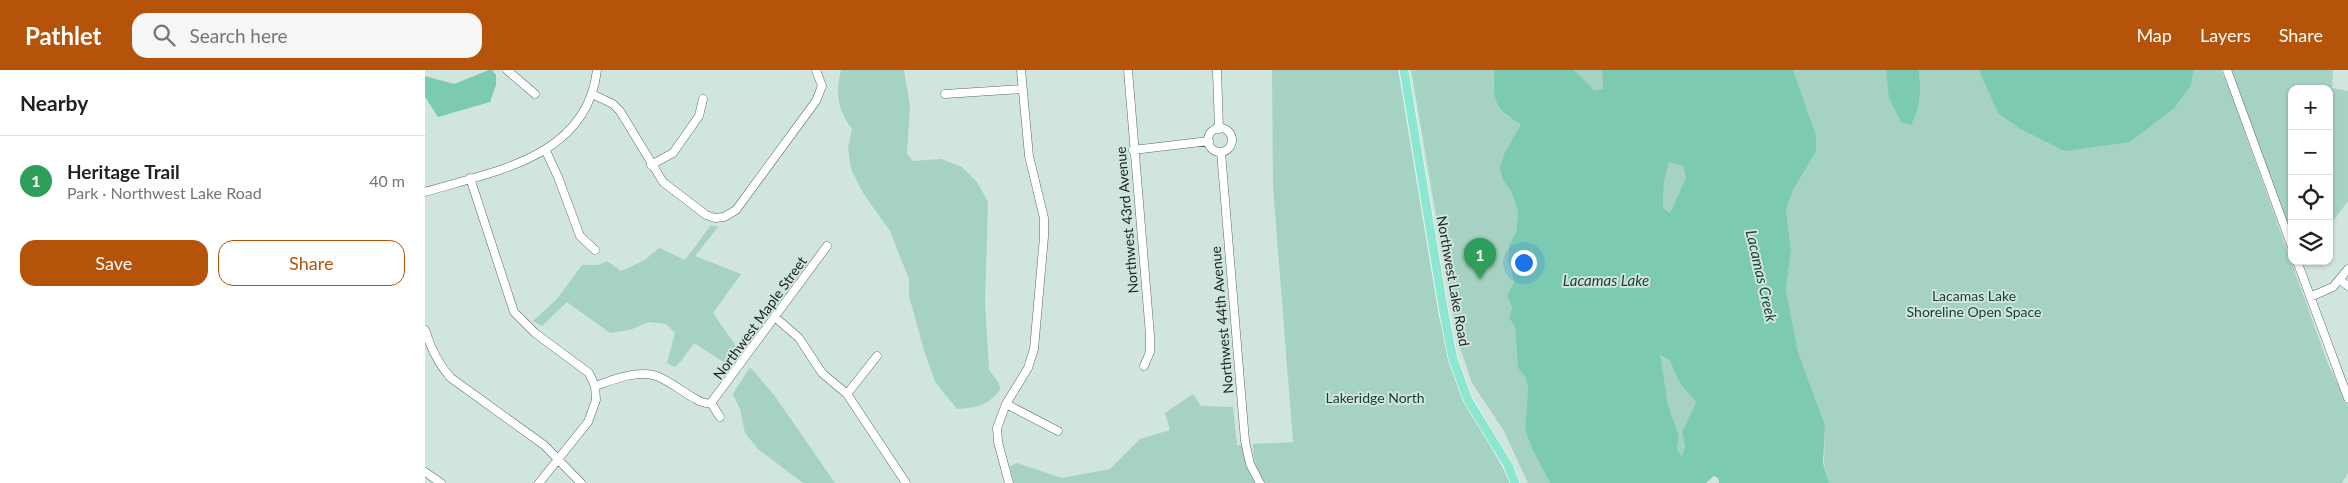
<!DOCTYPE html>
<html lang="en">
<head>
<meta charset="utf-8">
<style>
  body { margin:0; font-family:Lato,sans-serif; background:#f6f6f6; color:#202124 }
  .controls { position:absolute; right:15px; top:15px; display:grid; overflow:hidden; border-radius:10px; box-shadow:0 1px 4px #0004 }
  .controls button { width:45px; height:45px; display:grid; place-items:center; padding:0; border:0; border-bottom:1px solid #e0e0e0; background:#fff; color:#202124; font:25px sans-serif }
  .you { position:absolute; left:1098px; top:192px; width:18px; height:18px; margin:-12px; border:4px solid #fff; border-radius:50%; background:#1a73e8; box-shadow:0 0 0 8px #1a73e833 }
  .badge { display:grid; place-items:center; width:32px; height:32px; border-radius:50%; background:#b45309; color:#fff; font-size:16px; font-weight:700 }
  .pin { position:absolute; translate:-50% -41px; filter:drop-shadow(0 1px 2px #0008) }
  .pin::after { content:''; position:absolute; top:26px; width:18px; height:15px; background:inherit; clip-path:polygon(0 0,100% 0,50% 100%) }
  .list { margin:0; padding:0; list-style:none }
  h2 { display:flex; justify-content:space-between; align-items:center; height:65px; margin:0; padding:0 20px; font-size:21px }
  h2 small { font-size:16px; font-weight:400; color:#757577 }
  .list li { display:grid; grid-template-columns:32px 1fr auto; gap:15px; align-items:center; box-sizing:border-box; height:90px; padding:0 20px; border-top:1px solid #e0e0e0 }
  .list b { display:block; font-size:19px; white-space:nowrap }
  .list p { margin:0; font-size:16px; white-space:nowrap; color:#757577 }
  .list em { font-size:16px; font-style:normal; color:#757577 }
  .actions { display:flex; gap:10px; padding:15px 20px }
  .actions a { flex:1; padding:11px 0; border:1px solid #b45309; border-radius:15px; text-align:center; font-size:18px; color:#b45309 }
  .actions .main { background:#b45309; color:#fff }
  .icon { flex:none; width:28px; height:28px; fill:none; stroke:currentColor; stroke-width:2; stroke-linecap:round; stroke-linejoin:round }
  .map { position:relative; flex:none; width:1923px; height:413px; overflow:hidden }
  header { display:flex; align-items:center; gap:30px; box-sizing:border-box; height:70px; padding:0 25px; background:#b45309; color:#fff }
  header strong { font-size:24px }
  nav { display:flex; gap:28px; margin-inline-start:auto; font-size:18px }
  .search { width:350px; height:45px; background:#f6f6f6; display:flex; align-items:center; gap:12px; box-sizing:border-box; padding:0 18px; border-radius:15px; color:#757577; font-size:19px }
  main { display:flex }
  aside { flex:1; background:#fff }
  .map>svg:first-child { display:block }
  .green { fill:#a5d2c2 }
  .water { fill:#7bcab1; fill-rule:evenodd }
  .lines { fill:none; stroke-linecap:round; stroke-linejoin:round }
  .minor-casing { stroke:#5a6c66; stroke-width:9 }
  .major-casing { stroke:#fff; stroke-width:10 }
  .minor { stroke:#fff; stroke-width:8 }
  .major { stroke:#8be7d0; stroke-width:9 }
  .labels { text-anchor:middle; stroke-width:4; stroke-linejoin:round; paint-order:stroke }
  .street-label { font-size:14px; fill:#1a221f; stroke:#d0e5dd }
  .park-label { font-size:14px; fill:#173c31; stroke:#d0e5dd }
  .water-label { font-size:15px; font-style:italic; fill:#1e4237; stroke:#d0e5dd }
</style>
</head>
<body>
<header>
<strong>Pathlet</strong>
<div class="search"><svg class="icon" aria-label="search" viewBox="0 0 24 24"><circle cx="10" cy="10" r="6"/><path d="M15 15l6 6"/></svg>Search here</div>
<nav><a>Map</a><a>Layers</a><a>Share</a></nav>
</header>
<main>
<aside>
<h2>Nearby<small></small></h2>
<ul class="list">
<li><span class="badge" style="background:#2e9e5b">1</span><div><b>Heritage Trail</b><p>Park · Northwest Lake Road</p></div><em>40 m</em></li>
</ul>
<div class="actions"><a class="main">Save</a><a>Share</a></div>
</aside>
<div class="map">
<svg width="1923" height="413" viewBox="0 0 1923 413">
  <rect width="100%" height="100%" fill="#d0e5dd"/>
  <path class="green" d="M416 0H479L485 36 482 84 488 91 516 89 537 97 552 112 563 132 560 233 562 266 564 300 574 313 575 320C561 337 553 337 532 339L510 312 499 280 484 226V209L465 161 438 123 426 99 423 77 427 59C413 41 410 23 416 0Z
    M847 0H973L1014 247 1035 320 1086 413H840C831 401 828 389 828 374L868 372 848 116Z
    M986 0H1069C1068 19 1067 34 1082 46 1087 49 1089 52 1096 54L1080 82 1078 110 1086 121 1093 141 1091 163 1084 175 1083 191 1089 212 1082 226 1087 237 1084 248 1090 257 1093 298 1101 308 1103 319 1100 360 1108 381 1125 413H1103L1079 361 1047 313 1032 268Z
    M1149 0H1177L1178 19 1169 20Z
    M1368 0H1461L1485 55C1496 36 1496 21 1494 0H1557L1766 15 1769 0H1796L1817 46 1821 66 1903 294 1923 335V403L1917 413H1404L1399 394 1400 355 1373 282 1361 220 1366 180 1361 139 1369 118 1391 82Z
    M1803 0H1908L1907 18 1923 21V131L1904 156V19H1867V165Z
    M1244 92 1258 96 1261 108 1245 143 1238 138 1239 113Z
    M286 155 293 157 270 186 316 204 288 243 313 279 302 294 269 273 257 290 250 297 242 293 250 263 241 254 224 252 205 260 185 263 142 232 117 256 108 251 132 229 157 195H173L182 191 196 201 220 190 234 178 260 190Z
    M1234 285 1245 291 1254 312 1271 332 1257 362 1260 376 1257 388 1252 379 1254 365 1243 335Z
    M325 297 349 325 410 413H378L333 379 320 363 315 339 308 324Z
    M768 324 776 336 808 337 812 375H819L826 406 831 413H589L585 396 592 393 637 408 685 399 715 369 745 360 740 343Z"/>
  <path class="water" d="M64 0H67L71 5V15L65 32 13 47 0 27V6L29 14Z
    M1069 0H1149L1169 20 1178 19 1177 0H1368L1391 66V82L1369 118 1361 139 1366 180 1361 220 1373 282 1400 355 1398 393 1404 413H1294L1293 408 1289 406 1281 413H1125L1108 381 1100 360 1103 319 1101 308 1093 298 1090 257 1084 248 1087 237 1082 226 1089 212 1083 191 1084 175 1091 163 1093 141 1086 121 1078 110 1075 98 1080 82 1096 54C1090 52 1087 49 1083 46 1066 34 1069 20 1069 0ZM1244 92 1258 96 1261 108 1245 143 1238 138 1239 113ZM1235 285 1245 291 1254 312 1271 332 1257 362 1260 376 1257 387 1252 379 1254 365 1243 335Z
    M1461 0H1494C1496 20 1496 36 1486 55L1476 52 1464 28Z
    M1554 0H1769L1766 15 1749 38 1705 72 1640 81 1594 58 1573 43Z"/>
  <g class="lines">
    <g class="minor-casing">
      <path id="minor" d="M82 0 110 24
        M703 0 725 265V282L719 296
        M792 0 794 59
        M1802 0 1867 177
        M167 24 188 34 195 41 238 112 281 145 290 148 299 147 311 140 391 31 397 16 391 0
        M520 24 597 19
        M783 70a12 12 0 1 1 24 0a12 12 0 1 1-24 0Z
        M708 80 784 71
        M121 81 133 107 155 166 170 180
        M796 82 820 371 825 394 835 413
        M226 95 248 83 274 46 278 29
        M45 108 89 242 110 263 164 303 170 316 171 330 163 352 114 413
        M0 122C69 101 162 88 172 0
        M1872 191 1923 328
        M1915 210 1923 216
        M1885 227 1908 217 1923 199
        M351 248 374 268 397 303 422 324 481 413
        M0 260C6 279 13 294 26 308L119 375 156 413
        M170 316C188 310 208 301 228 305 245 308 273 337 286 333L295 347
        M422 324 452 286
        M286 333 402 176
        M581 334 633 361
        M0 402 16 413
        M584 413 573 372 572 358 581 334 603 298 609 279 619 167V148L604 86 596 0"/>
    </g>
    <g class="major-casing">
      <path id="major" d="M979 0 1019 243 1028 289 1043 330 1083 395 1090 413"/>
    </g>
    <use href="#minor" class="minor"/>
    <use href="#major" class="major"/>
  </g>
  <g class="labels">
    <g class="street-label">
      <text transform="translate(702 150) rotate(-95)" y="5">Northwest 43rd Avenue</text>
      <text transform="translate(1028 211) rotate(80)" y="5">Northwest Lake Road</text>
      <text transform="translate(335 248) rotate(-54)" y="5">Northwest Maple Street</text>
      <text transform="translate(797 250) rotate(-95)" y="5">Northwest 44th Avenue</text>
    </g>
    <g class="park-label">
      <text x="1549" y="231">Lacamas Lake<tspan x="1549" dy="16">Shoreline Open Space</tspan></text>
      <text x="950" y="333">Lakeridge North</text>
    </g>
    <g class="water-label">
      <text transform="translate(1336 206) rotate(77)" y="5">Lacamas Creek</text>
      <text x="1181" y="216">Lacamas Lake</text>
    </g>
  </g>
</svg>
<div class="controls">
<button>+</button>
<button>−</button>
<button><svg class="icon" aria-label="locate" viewBox="0 0 24 24"><circle cx="12" cy="12" r="6"/><path d="M12 2v4M12 18v4M2 12h4M18 12h4"/></svg></button>
<button><svg class="icon" aria-label="layers" viewBox="0 0 24 24"><path d="M12 4l9 5-9 5-9-5zM3 14l9 5 9-5"/></svg></button>
</div>
<div class="you"></div>
<div class="pin badge" style="left:1055px;top:209px;background:#2e9e5b">1</div>
</div>
</main>
</body>
</html>
